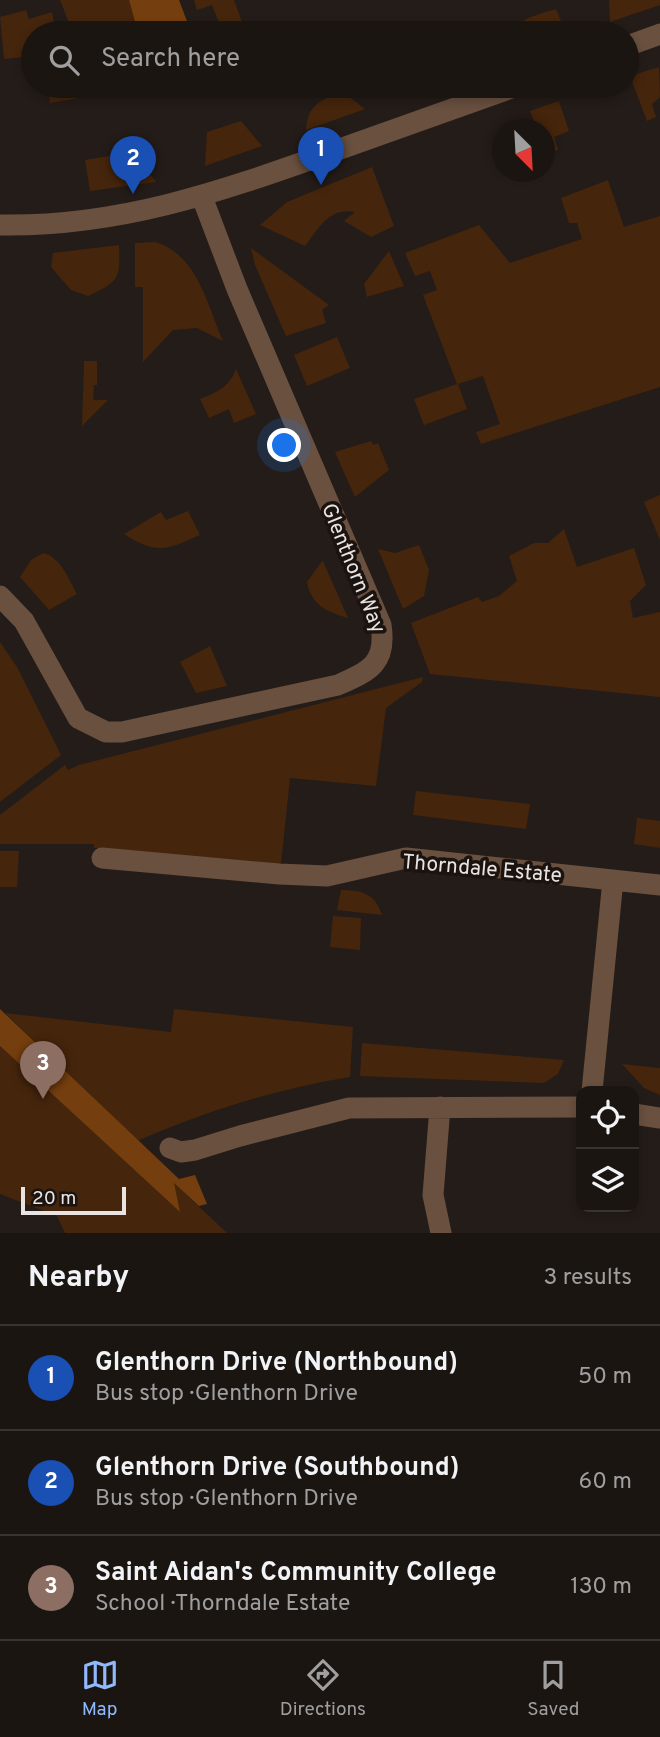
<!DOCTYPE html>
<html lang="en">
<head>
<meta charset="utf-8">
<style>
  body { margin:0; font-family:Overpass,sans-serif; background:#282220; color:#f1f3f6 }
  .controls { position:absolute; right:21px; bottom:21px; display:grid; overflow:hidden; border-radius:14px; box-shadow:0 4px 10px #0003 }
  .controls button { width:63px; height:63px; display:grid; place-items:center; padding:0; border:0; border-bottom:2px solid #393432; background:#1b1512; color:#f1f3f6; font:35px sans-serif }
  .compass { position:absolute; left:492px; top:119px; width:63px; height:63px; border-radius:50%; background:#1b1512; box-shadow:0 4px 10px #0003; rotate:156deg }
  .scale { position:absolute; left:21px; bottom:18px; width:105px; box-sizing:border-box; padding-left:7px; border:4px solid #e9e4e1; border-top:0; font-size:19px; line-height:24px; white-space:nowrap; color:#e9e4e1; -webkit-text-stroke:5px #1a130f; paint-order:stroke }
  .you { position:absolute; left:285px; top:446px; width:24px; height:24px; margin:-18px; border:5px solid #fff; border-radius:50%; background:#1a73e8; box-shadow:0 0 0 10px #1a73e833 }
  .badge { display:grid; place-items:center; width:46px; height:46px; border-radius:50%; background:#8fb8fd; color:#fff; font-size:23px; font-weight:700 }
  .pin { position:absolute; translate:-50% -58px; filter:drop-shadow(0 2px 4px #0008) }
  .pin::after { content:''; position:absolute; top:37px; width:24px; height:21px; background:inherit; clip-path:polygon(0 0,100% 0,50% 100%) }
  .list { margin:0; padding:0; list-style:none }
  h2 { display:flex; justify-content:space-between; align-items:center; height:91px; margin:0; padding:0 28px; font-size:30px }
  h2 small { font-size:23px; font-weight:400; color:#a09f9f }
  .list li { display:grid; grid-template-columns:46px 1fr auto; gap:21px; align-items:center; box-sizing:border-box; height:105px; padding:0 28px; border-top:2px solid #393432 }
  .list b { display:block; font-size:26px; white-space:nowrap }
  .list p { margin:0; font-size:23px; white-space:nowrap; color:#a09f9f }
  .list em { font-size:23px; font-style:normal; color:#a09f9f }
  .icon { flex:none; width:38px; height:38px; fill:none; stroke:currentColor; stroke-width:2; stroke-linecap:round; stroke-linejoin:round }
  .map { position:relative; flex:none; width:660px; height:1233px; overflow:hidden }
  .search { position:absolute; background:#1b1512; box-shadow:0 4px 10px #0003; left:21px; right:21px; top:21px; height:77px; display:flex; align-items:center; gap:18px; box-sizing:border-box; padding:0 24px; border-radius:38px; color:#a09f9f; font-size:26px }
  .sheet { height:406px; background:#1b1512 }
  nav { display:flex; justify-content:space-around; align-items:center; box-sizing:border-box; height:98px; border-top:2px solid #393432; background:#1b1512; font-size:19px; color:#a09f9f }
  nav a { display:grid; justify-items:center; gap:4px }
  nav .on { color:#8fb8fd }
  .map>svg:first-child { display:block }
  .green { fill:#45250c }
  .forest { fill:#753e0e }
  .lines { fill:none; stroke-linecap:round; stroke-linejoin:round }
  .street { stroke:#69503f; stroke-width:21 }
  .labels { text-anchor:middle; stroke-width:7; stroke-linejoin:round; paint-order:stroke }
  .street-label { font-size:21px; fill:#e9e4e1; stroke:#1a130f }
</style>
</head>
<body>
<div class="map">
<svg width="660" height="1233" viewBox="0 0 660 1233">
  <rect width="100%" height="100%" fill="#241c18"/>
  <path class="green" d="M60 0H129L137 30 125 33H73Z
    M194 0H234L246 33H223L212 5 197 10Z
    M609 0H660V5L610 22Z
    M556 9 566 33H511C518 18 541 14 556 9Z
    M26 10 29 19 52 12 56 33H33V56L4 59 0 17Z
    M659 67 660 97 652 104 656 117 647 121 630 76Z
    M48 86H77L79 98 50 103Z
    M344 93 365 109 306 130C307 106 322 97 344 93Z
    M559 101 569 131 554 137 558 150 545 154 544 130 537 129 530 111Z
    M241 121 262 146 205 166 207 132Z
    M133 152 156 182 90 191 85 160Z
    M372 167 394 226 371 237 344 221 355 212C329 207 320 227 305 246L260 225 287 202Z
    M608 180 624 227 660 216V387L481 444 476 432 500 424 483 376 458 384 467 409 424 425 414 399 457 384 423 295 437 290 430 271 415 276 405 253 479 225 510 263 582 239 577 223H569L561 198Z
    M155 242C197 254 207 304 223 341L197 328 173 330 143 362V287H135V243Z
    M119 245C120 279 120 281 88 296L71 290 51 267 53 253Z
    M251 248 329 305 322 310 326 323 286 336 255 265Z
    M389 251 404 286 367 297 364 284Z
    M337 337 350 368 307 386 294 355Z
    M84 361H97V385H94L93 400H108L82 426Z
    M236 369 256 414 234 423 229 409 209 418 200 399C218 392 229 387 236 369Z
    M371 441 373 445 378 443 389 470 355 497 335 452Z
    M660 495V540L644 502Z
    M188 511 200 535C167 550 157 555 124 534L161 512 166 520Z
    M564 529 577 567 634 548 646 585 630 601 633 618 660 612V697L430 674 411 623 478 597 482 602 499 596 517 581 509 556 534 543H548Z
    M419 545 429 570 424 596 403 609 378 549 395 553Z
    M43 553C62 558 68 579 77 594L49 610 20 577 31 560Z
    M322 561H323L348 618C327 612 311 605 307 582Z
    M0 642 17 667 61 755 0 802Z
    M210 646 227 686 196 693 180 662Z
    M423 677 422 682 386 708 376 786 290 778 281 864 94 848V844H0V815L65 765 68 770 79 765Z
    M416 791 530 804 526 829 413 815Z
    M637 818 660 821V848L634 844Z
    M0 851H19L17 887H0Z
    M341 890C362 890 376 894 382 915L337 910Z
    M333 916 361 918 360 950 330 947Z
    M174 1009 353 1027 350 1077C276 1089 206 1111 137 1141L5 1013 171 1032Z
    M362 1043 564 1060 558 1074 544 1083 360 1076Z
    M0 1046 179 1211 173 1182 227 1233H65L57 1216 0 1194Z
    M622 1064 660 1068V1095L644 1088Z"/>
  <path class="forest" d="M129 0H179L188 24 138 33Z
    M0 1009 179 1179 195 1175 207 1204 199 1206 174 1183 180 1212 0 1046Z"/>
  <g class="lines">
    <path class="street" d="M627 46 660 34
      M0 225C117 227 217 193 326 154 390 131 453 109 517 86
      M0 596 24 621 78 718 106 732H122L338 685C370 671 387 663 381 625L237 289 202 197
      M102 858 279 874 327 876 406 858 660 885
      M592 1091 613 880
      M440 1107 433 1195 441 1233
      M634 1114 660 1118
      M170 1148 181 1152 195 1150 240 1136 349 1108 581 1107"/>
  </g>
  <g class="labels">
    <g class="street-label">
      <text transform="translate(354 568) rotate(68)" y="7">Glenthorn Way</text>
      <text transform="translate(482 868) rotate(5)" y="7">Thorndale Estate</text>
    </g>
  </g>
</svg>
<div class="controls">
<button><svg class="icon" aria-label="locate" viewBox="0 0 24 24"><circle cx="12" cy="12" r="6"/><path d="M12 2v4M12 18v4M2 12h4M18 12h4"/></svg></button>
<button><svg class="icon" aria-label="layers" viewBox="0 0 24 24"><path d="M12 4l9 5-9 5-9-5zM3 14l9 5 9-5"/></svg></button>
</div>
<svg class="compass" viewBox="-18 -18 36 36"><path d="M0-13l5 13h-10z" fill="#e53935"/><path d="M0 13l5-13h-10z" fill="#a09f9f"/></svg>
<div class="scale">20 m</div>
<div class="you"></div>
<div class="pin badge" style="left:321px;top:185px;background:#1a4fb4">1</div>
<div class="pin badge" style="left:133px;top:194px;background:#1a4fb4">2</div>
<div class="pin badge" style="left:43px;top:1099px;background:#8d6e63">3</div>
<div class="search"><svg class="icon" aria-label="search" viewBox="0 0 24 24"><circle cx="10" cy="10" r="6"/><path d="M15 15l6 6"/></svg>Search here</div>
</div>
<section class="sheet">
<h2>Nearby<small>3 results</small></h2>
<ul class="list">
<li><span class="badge" style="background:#1a4fb4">1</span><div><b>Glenthorn Drive (Northbound)</b><p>Bus stop · Glenthorn Drive</p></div><em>50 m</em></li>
<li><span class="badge" style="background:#1a4fb4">2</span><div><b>Glenthorn Drive (Southbound)</b><p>Bus stop · Glenthorn Drive</p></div><em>60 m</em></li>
<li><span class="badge" style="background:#8d6e63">3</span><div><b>Saint Aidan's Community College</b><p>School · Thorndale Estate</p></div><em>130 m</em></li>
</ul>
</section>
<nav>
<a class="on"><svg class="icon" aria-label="map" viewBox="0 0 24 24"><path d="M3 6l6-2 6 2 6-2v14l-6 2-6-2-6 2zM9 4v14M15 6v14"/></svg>Map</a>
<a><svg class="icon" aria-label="directions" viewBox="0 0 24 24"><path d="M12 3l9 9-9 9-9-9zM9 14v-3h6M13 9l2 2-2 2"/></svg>Directions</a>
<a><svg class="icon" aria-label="saved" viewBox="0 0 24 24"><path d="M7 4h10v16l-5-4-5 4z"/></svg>Saved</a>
</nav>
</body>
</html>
